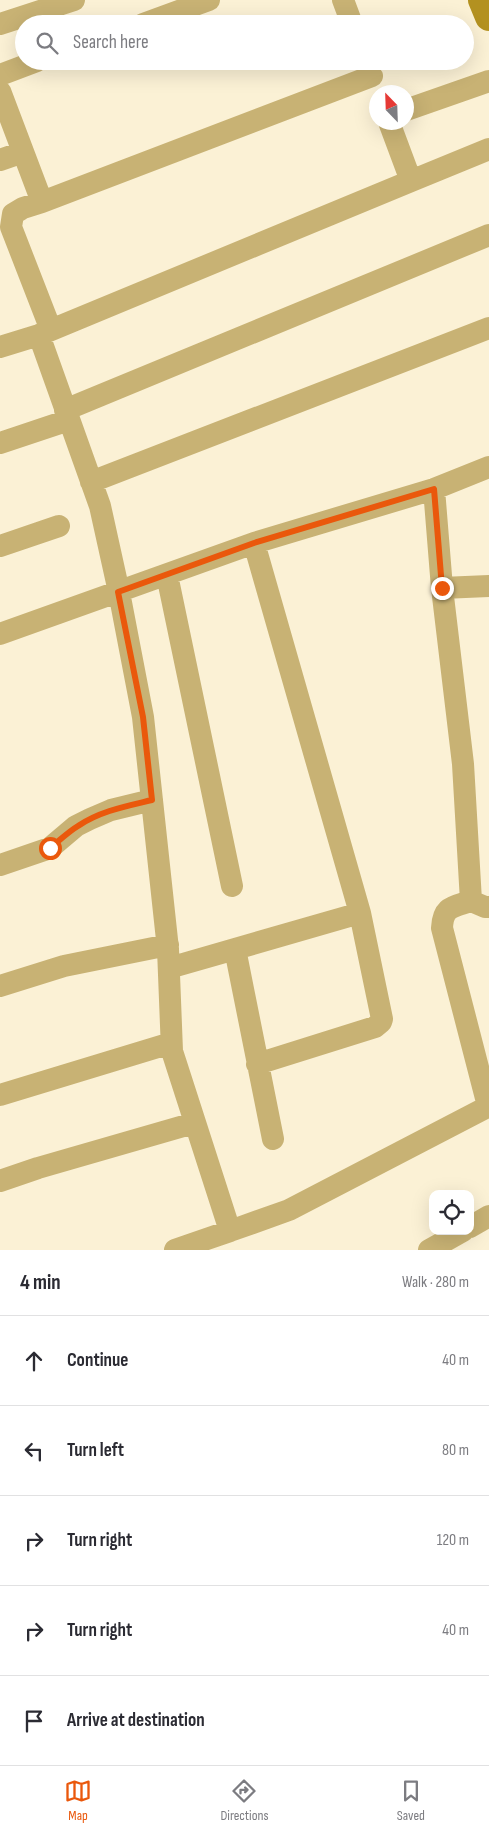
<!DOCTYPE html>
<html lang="en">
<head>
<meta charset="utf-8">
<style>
  body { margin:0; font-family:"Sofia Sans Condensed",sans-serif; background:#f7f7f7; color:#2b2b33 }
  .controls { position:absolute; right:15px; bottom:15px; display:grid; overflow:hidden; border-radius:10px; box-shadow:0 5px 20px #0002 }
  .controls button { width:45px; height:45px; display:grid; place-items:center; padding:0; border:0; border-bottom:1px solid #e1e1e2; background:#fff; color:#2b2b33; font:25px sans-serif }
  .compass { position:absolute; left:369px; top:85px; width:45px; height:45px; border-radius:50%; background:#fff; box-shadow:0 5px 20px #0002; rotate:337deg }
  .stop { position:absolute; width:15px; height:15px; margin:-11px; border:4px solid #ea580c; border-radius:50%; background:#fff }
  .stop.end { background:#ea580c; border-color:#fff; box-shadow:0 1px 5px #0008 }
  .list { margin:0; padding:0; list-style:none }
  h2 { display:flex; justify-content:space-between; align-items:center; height:65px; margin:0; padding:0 20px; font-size:21px }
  h2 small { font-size:16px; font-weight:400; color:#7c7c81 }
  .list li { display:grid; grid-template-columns:32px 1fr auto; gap:15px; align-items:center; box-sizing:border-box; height:90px; padding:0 20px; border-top:1px solid #e1e1e2 }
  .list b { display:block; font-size:19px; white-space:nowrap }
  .list em { font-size:16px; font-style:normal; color:#7c7c81 }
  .icon { flex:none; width:28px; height:28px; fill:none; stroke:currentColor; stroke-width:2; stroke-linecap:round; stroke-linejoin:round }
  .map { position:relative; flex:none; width:489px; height:1250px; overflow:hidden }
  .search { position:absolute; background:#fff; box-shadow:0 5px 20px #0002; left:15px; right:15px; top:15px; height:55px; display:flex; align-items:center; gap:12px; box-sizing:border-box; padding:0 18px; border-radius:28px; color:#7c7c81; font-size:19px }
  .sheet { height:515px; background:#fff }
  nav { display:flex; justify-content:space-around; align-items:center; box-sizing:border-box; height:70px; border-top:1px solid #e1e1e2; background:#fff; font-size:14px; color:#7c7c81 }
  nav a { display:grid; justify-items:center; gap:2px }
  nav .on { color:#ea580c }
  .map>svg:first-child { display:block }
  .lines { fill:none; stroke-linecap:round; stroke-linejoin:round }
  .minor { stroke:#c8b274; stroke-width:22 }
  .secondary { stroke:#b39120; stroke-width:28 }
  .route { stroke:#ea580c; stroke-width:6 }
</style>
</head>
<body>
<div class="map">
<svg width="489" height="1250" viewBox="0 0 489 1250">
  <rect width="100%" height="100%" fill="#fbf1d5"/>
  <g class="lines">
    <path class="minor" d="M343 0 352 24
      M0 24 74 0
      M143 24 209 0
      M0 75 37 61
      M0 91 42 202
      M406 110 489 81
      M0 160 23 152
      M411 181 489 149
      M51 330 11 227 13 214 23 208 42 202 372 76
      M39 335 100 506 119 592 143 717 168 949 172 1051 230 1231 289 1210 489 1106
      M0 347 39 335 411 181 389 122
      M65 410 489 235
      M0 443 69 420
      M91 482 489 328
      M434 489 442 588
      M254 543 360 913 382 1019 381 1022 375 1027 257 1064
      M0 546 59 526
      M167 575 232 886
      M489 586 442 588 463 764 471 901 485 907H489
      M0 634 254 543 434 489 489 467
      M0 865 50 848 76 826 90 819 111 810 152 800
      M471 901C453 907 443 906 442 928L488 1106
      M235 949 273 1139
      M169 968 360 913
      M0 986 64 966 168 945
      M0 1095 171 1043
      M0 1181 38 1168 194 1123
      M470 1227 489 1216
      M175 1250 230 1231
      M429 1250 463 1231"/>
    <path class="secondary" d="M482 0 489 17"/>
  </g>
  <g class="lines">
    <path class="route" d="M50 848C59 841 68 832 78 826 100 811 127 806 152 800L143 717 118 592 254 543 434 489 442 588"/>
  </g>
</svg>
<div class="controls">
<button><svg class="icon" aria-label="locate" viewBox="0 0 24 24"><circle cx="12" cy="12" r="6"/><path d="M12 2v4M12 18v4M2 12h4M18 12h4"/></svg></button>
</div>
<svg class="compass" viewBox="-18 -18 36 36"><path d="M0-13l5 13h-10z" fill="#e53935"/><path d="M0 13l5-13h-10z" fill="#7c7c81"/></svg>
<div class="stop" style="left:50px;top:848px"></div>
<div class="stop end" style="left:442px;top:588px"></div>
<div class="search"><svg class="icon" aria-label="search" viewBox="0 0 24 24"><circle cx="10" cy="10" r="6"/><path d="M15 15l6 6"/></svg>Search here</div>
</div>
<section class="sheet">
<h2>4 min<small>Walk · 280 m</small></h2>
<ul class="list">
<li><svg class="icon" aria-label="ahead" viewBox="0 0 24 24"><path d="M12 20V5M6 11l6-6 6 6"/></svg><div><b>Continue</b></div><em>40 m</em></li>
<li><svg class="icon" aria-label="left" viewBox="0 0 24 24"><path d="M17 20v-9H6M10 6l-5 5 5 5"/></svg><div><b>Turn left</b></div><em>80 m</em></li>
<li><svg class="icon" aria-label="right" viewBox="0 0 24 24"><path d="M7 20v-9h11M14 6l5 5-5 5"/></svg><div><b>Turn right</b></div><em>120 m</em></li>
<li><svg class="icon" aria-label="right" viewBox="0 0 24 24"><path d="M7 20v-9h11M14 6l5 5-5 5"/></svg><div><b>Turn right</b></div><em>40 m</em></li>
<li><svg class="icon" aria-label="arrive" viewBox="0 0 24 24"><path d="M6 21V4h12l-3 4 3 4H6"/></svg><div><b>Arrive at destination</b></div></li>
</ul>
</section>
<nav>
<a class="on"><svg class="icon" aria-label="map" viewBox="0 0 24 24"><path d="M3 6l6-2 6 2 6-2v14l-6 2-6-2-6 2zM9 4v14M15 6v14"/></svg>Map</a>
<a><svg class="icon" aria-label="directions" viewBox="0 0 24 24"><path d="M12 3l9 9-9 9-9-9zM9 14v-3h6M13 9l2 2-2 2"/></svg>Directions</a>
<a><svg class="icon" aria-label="saved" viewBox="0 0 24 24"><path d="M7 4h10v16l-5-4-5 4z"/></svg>Saved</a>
</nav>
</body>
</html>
